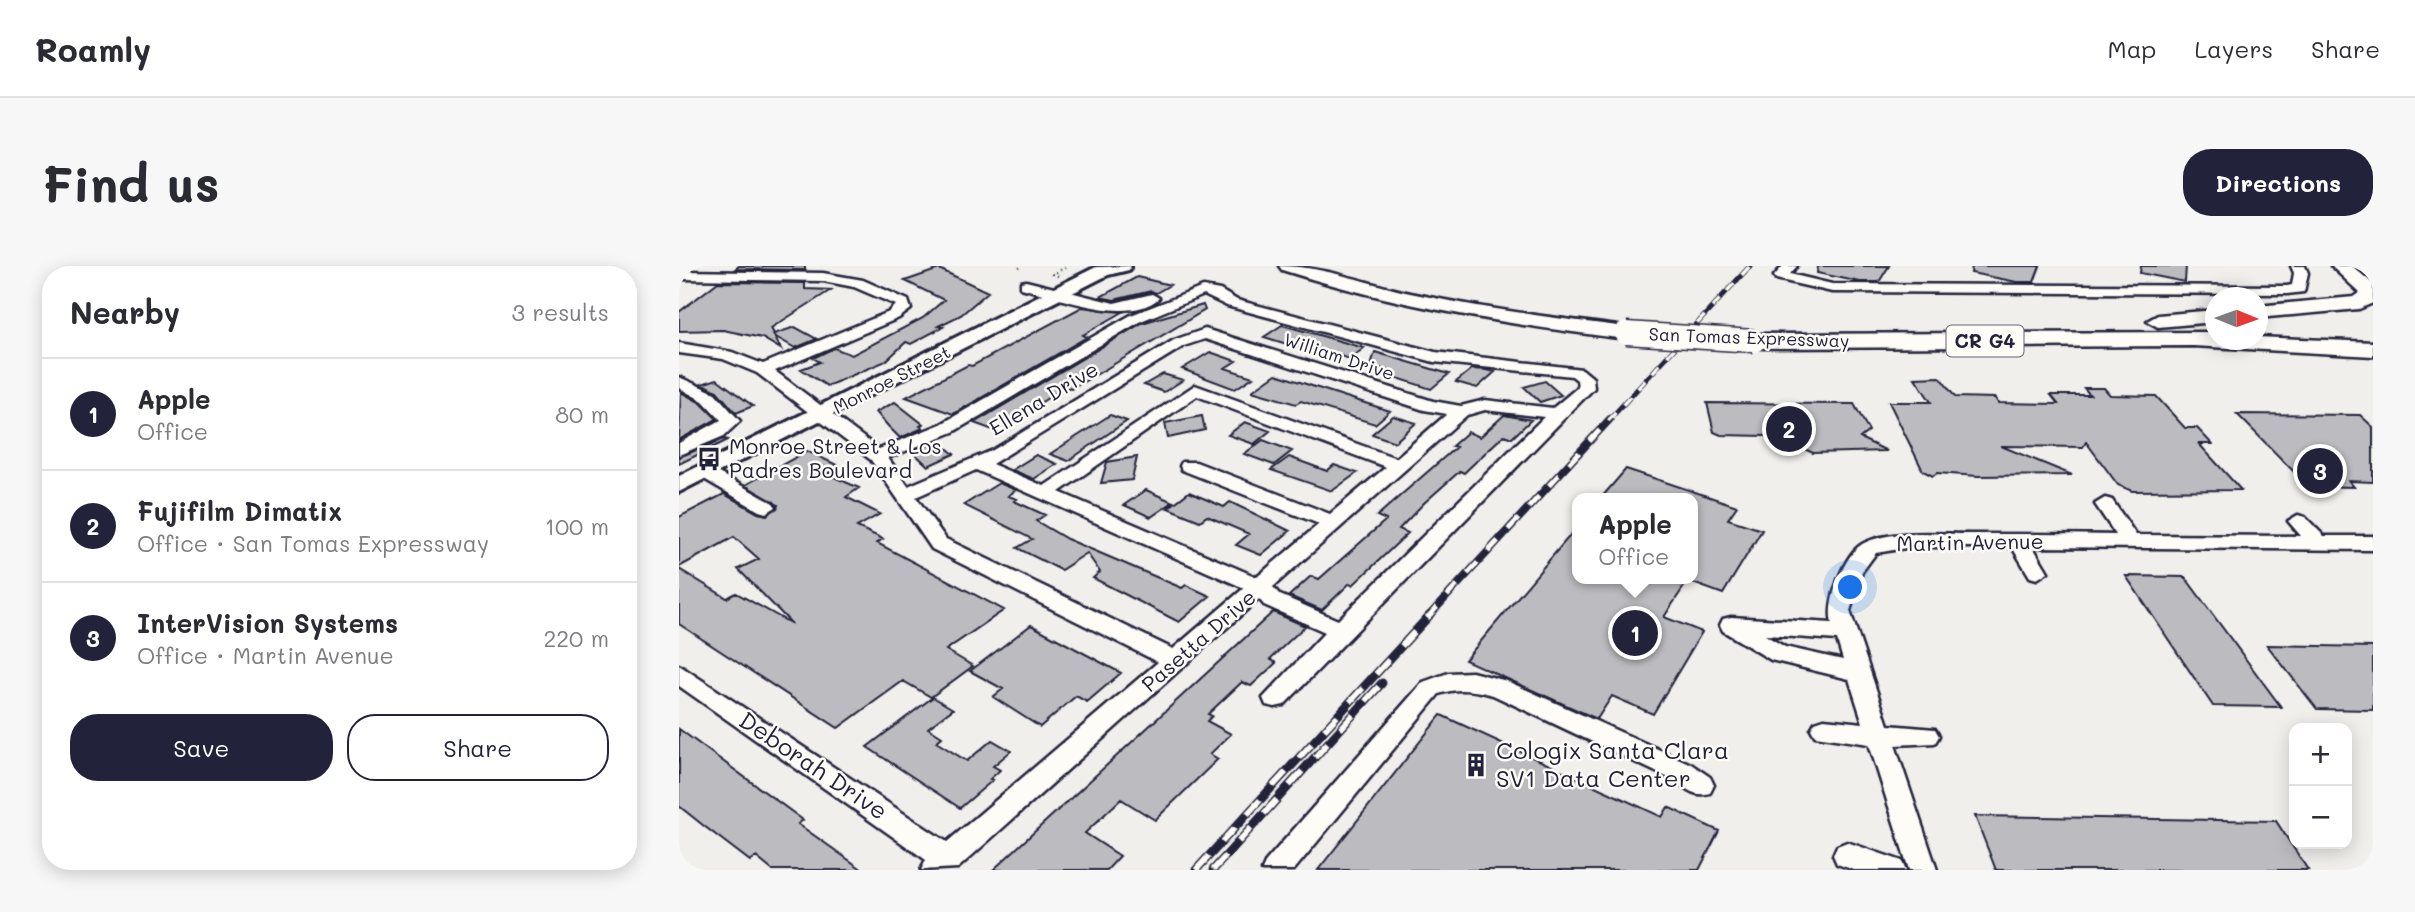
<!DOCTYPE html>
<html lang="en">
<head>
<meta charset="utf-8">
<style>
  body { margin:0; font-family:Mali,sans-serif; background:#f7f7f7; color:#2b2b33 }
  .controls { position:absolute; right:21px; bottom:21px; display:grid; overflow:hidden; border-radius:14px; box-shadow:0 4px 18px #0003 }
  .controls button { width:63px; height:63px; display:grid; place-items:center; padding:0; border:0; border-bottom:2px solid #e1e1e2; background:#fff; color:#2b2b33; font:35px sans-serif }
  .compass { position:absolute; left:1526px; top:21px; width:63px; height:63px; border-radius:50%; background:#fff; box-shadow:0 4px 18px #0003; rotate:91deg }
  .you { position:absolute; left:1172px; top:322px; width:24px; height:24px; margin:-18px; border:5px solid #fff; border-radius:50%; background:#1a73e8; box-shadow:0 0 0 10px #1a73e833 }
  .badge { display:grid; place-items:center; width:46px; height:46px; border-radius:50%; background:#22223b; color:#fff; font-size:23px; font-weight:700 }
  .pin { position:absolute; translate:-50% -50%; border:4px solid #fff; box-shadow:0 2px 7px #0006 }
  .popup { position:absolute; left:893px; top:227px; width:126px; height:91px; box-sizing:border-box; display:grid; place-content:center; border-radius:14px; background:#fff; filter:drop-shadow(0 2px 5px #0005); font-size:23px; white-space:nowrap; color:#7c7c81 }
  .popup b { font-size:26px; color:#2b2b33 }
  .popup::after { content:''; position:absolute; left:50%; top:100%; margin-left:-14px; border:14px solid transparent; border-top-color:#fff }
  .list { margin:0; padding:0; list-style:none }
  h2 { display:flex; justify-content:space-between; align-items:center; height:91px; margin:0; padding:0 28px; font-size:30px }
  h2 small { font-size:23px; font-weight:400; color:#7c7c81 }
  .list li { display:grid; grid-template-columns:46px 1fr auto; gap:21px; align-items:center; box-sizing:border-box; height:112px; padding:0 28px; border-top:2px solid #e1e1e2 }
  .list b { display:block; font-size:26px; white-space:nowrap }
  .list p { margin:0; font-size:23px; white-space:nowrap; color:#7c7c81 }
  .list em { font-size:23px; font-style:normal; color:#7c7c81 }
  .actions { display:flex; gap:14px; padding:21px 28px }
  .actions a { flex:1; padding:16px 0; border:2px solid #22223b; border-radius:28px; text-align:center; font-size:24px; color:#22223b }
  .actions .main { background:#22223b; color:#fff }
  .map { position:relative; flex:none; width:1694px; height:604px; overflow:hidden; border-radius:28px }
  header { display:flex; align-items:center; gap:42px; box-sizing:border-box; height:98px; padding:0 35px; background:#fff; border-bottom:2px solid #e1e1e2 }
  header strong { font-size:33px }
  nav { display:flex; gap:38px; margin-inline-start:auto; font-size:24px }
  .intro { display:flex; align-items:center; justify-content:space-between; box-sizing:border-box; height:168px; padding:0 42px }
  h1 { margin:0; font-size:49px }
  .button { padding:18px 32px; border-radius:28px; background:#22223b; color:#fff; font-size:24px; font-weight:700 }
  main { display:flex; gap:42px; padding:0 42px }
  aside { flex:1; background:#fff; border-radius:28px; box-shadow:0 4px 18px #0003 }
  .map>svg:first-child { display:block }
  .building { fill:#bcbcc0; stroke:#22223b; stroke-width:2 }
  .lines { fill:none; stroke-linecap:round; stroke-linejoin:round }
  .minor-casing { stroke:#22223b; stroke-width:5 }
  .major-casing { stroke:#22223b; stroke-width:6 }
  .highway-casing { stroke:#22223b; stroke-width:5 }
  .path { stroke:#22223b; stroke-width:2.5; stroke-dasharray:1 3.5; stroke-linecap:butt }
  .minor { fill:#fdfcf7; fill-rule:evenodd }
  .major { fill:#fdfcf7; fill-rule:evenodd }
  .highway { fill:#fdfcf7; fill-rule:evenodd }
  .rail-far2-casing { stroke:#22223b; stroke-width:5 }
  .rail-far1-casing { stroke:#22223b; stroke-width:8 }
  .rail-casing { stroke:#22223b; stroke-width:9 }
  .rail-far2 { stroke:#fdfcf7; stroke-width:3.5; stroke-dasharray:11; stroke-linecap:butt }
  .rail-far1 { stroke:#fdfcf7; stroke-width:5; stroke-dasharray:15; stroke-linecap:butt }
  .rail { stroke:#fdfcf7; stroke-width:6; stroke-dasharray:19; stroke-linecap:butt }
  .highway-bridge-casing { stroke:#22223b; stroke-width:25; stroke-linecap:butt }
  .highway-bridge { stroke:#fdfcf7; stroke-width:22 }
  .labels { text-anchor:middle; stroke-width:5; stroke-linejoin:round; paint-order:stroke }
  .far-street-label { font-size:18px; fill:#22223b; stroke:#fdfcf7 }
  .shield { fill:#fdfcf7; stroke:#646373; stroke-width:2 }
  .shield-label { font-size:19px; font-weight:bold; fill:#22223b }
  .street-label { font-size:21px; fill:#22223b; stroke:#fdfcf7 }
  .poi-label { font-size:21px; fill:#22223b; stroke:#fdfcf7; text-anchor:start }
  .near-poi-label { font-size:24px; fill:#22223b; stroke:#fdfcf7; text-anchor:start }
  .near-street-label { font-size:24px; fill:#22223b; stroke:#fdfcf7 }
</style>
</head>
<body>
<header>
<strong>Roamly</strong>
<nav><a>Map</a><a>Layers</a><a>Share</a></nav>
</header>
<div class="intro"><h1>Find us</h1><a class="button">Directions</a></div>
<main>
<aside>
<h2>Nearby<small>3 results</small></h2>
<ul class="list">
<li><span class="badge">1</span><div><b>Apple</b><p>Office</p></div><em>80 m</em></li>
<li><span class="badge">2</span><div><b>Fujifilm Dimatix</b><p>Office · San Tomas Expressway</p></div><em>100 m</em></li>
<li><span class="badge">3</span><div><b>InterVision Systems</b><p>Office · Martin Avenue</p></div><em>220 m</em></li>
</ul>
<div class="actions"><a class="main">Save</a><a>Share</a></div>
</aside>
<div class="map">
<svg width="1694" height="604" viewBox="0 0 1694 604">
  <rect width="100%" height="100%" fill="#f0efec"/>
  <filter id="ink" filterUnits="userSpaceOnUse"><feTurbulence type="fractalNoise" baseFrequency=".0143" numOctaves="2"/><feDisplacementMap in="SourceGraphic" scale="14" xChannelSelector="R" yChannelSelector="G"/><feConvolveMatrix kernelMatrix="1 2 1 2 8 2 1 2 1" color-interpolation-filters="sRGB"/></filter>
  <g filter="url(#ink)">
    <path class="building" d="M60 0H126V4L56 3Z
      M1139 0H1210L1200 16H1181L1138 7Z
      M1293 0H1361L1355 16H1338L1292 7Z
      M1462 0H1507L1506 16 1461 7Z
      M260 3 309 26 282 49 259 60 264 61 232 78 227 76 207 95 148 120 122 103 141 96 134 92 155 82 173 89 244 52 265 34 226 15Z
      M458 11 491 19 477 27 472 25 435 34 421 31Z
      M39 16 126 17V23L152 24 92 62 95 68 116 61 138 73 116 82 95 70 102 83 83 72 44 64 0 65V46Z
      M524 39 526 44 415 110 392 123 387 121 322 161 314 164 295 157 463 57Z
      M403 41 444 46 404 69 408 71 274 148 227 131 289 99 293 100Z
      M603 59 636 68 685 82 671 93 638 83 634 86 585 71Z
      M531 86 557 95 546 102 574 111 556 123 503 103Z
      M696 86 726 95 770 108 752 123 709 109 713 106 692 99Z
      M793 103 808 104 816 106 798 122 777 116Z
      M484 108 504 114 485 126 465 119Z
      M597 108 639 122 711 145 696 158 622 135 617 138 573 125Z
      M1261 111 1276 131 1316 132 1319 137 1379 138 1372 129H1411L1405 122H1425L1431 129 1477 130 1506 162H1518L1533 178H1520L1562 224 1453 225 1439 219 1407 176 1404 181 1322 180 1393 209 1299 210 1258 207 1254 210 1244 205 1210 136H1252L1236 112Z
      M38 113 74 140 57 147 38 125 23 118Z
      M866 115 882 129 861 136 845 121Z
      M2 126 22 137 38 153 0 174Z
      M216 136 244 158 241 160 244 162 221 172 209 160 197 146Z
      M1028 137 1175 138 1190 165 1181 172 1208 185 1134 187 1091 167 1088 170 1042 169 1035 166Z
      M1558 148 1681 149 1694 161V216L1670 215 1675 221 1629 220Z
      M431 149 448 155 389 195 371 188Z
      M825 149 852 154 833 172 825 169 785 207 781 205 745 237 720 263 729 267 674 319 671 317 643 344 610 330 632 310 640 313 707 254 698 250 777 181 773 180 789 166 801 171Z
      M523 150 526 164 489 172 486 157Z
      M714 150 737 157 716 176 693 168Z
      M566 156 591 165 575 178 549 169Z
      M45 173 49 174 0 198V191Z
      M584 174 613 185 595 199 565 188Z
      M259 175 275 188 249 200 233 185Z
      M128 185 162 201 148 208 180 222 167 231 201 248 178 261 204 273 198 277 325 344 267 384 294 400 252 431 224 415 159 462 0 358V303L48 332 57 327 113 358 59 303 80 293 55 271 0 301V251L45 228 79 247 88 249 99 239 66 219Z
      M357 189 378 198 355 213 333 204Z
      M458 191 453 214 422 217 428 196Z
      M610 191 648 205 655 199 678 207 653 225 592 204Z
      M947 203 1058 240 1049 253 1083 264 1044 328 1014 317V232H922Z
      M320 217 337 224 329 230 338 233 335 235 366 249 357 255 388 273 503 322 507 319 531 330 500 356 414 312 421 306 408 287 382 304 338 282 353 273 285 239Z
      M467 224 494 236 472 251 445 239Z
      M510 226 545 241 551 236 611 265 582 289 557 279 570 268 528 250 521 255 489 242Z
      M898 261V313H1010L985 351 1023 366 974 448 933 430 918 453 786 394Z
      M1447 310 1506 311 1602 441 1534 440Z
      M594 346 626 360 591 393 597 397 572 420 563 416 529 448 533 450 528 455 552 468 531 488 539 493 476 554 442 533 406 567 441 590 428 604H314Z
      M352 359 442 407 408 436 397 430 361 461 314 431 324 423 291 405Z
      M1588 379 1694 381V444L1638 443Z
      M254 431 274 443 249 462 263 471 257 476 288 495 313 474 332 485 314 500 321 504 311 513 314 514 281 542 188 481Z
      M762 449 983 551 989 541 1040 565 1020 604H639Z
      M0 463 124 554 119 558 184 604H93L77 591 71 595 25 560 0 540Z
      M1296 550 1597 555 1629 604H1317Z"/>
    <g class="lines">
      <g class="minor-casing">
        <path id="minor" d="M1104 0H1118L1111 8 1153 18 1608 20 1613 19 1615 7 1612 0H1626L1629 7 1625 26 1608 28 1153 26 1097 13 1095 10Z
          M0 5 144 7 184 14 229 34 232 43 220 52 96 105 200 183 262 158 452 49 524 21 541 24 558 34 756 86 903 103 914 112 915 122 605 439 596 441 587 439 584 432 646 366 585 339 580 333 279 602 242 604 247 594 0 420V399L268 576 479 396 253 283 192 194 78 107 44 93 0 87V77L53 86 84 98 210 46 217 39 175 21 144 15 0 13ZM525 29 548 40 755 96 893 110 898 114 899 121 874 142 806 134 782 140 754 135 526 63 495 74 314 184 229 220 209 192 274 166 462 55ZM526 73 745 144 768 148 717 192 516 119 365 220 313 198 505 80ZM518 130 707 201 651 248 517 196H503L501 200 503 204 640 258 578 311 380 226ZM806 144 865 151 659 354 601 329 594 321 788 149ZM297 204 565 322 494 383 267 273 237 231Z
          M347 15 435 37 473 28 480 32C450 60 378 31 342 22V16Z
          M0 111 36 127 61 155 45 170 0 189V177L42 154 24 135 0 122Z
          M27 200 94 237 97 241 87 247 80 245 20 210 18 206Z
          M1426 232 1433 234 1457 269 1622 270 1609 255 1619 249 1626 251 1645 270H1694V284L1354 281 1369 306 1358 313 1351 311 1333 281H1232L1197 287 1183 306 1171 345 1209 459 1256 463 1260 470 1256 477 1216 479 1258 604H1230L1190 478 1136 470 1132 463 1136 456 1145 453 1184 457 1170 413 1092 394 1044 365 1041 359 1044 353 1052 351 1153 357C1147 337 1165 287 1185 277 1213 263 1261 268 1291 268 1340 268 1388 268 1437 269L1416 238ZM1086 369 1158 374 1164 394 1106 381Z
          M793 406 828 415 1012 498 1031 511 1035 519 1031 527C1016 532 1006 522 994 514L814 429C796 424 778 421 760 428L615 604H583L587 595 744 416 769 407Z
          M1168 576 1223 595 1227 604H1175L1158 598 1154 589 1158 580Z"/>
      </g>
      <g class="major-casing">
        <path id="major" d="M452 0 450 4 429 9 0 226V210L417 1Z
          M1679 0H1694V9Z"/>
      </g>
      <g class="highway-casing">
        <path id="highway" d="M600 0C647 0 691 19 736 28 806 43 876 52 947 61L958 67 947 73C830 59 716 40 603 4Z
          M1652 0H1673L1694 18V37L1680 43 1578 52V40L1675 31 1681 27Z
          M1536 44V56L1479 61 1468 55 1479 49Z
          M1536 66V74H1578V71L1694 76V90L1514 80 1075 82 1064 75 1075 68Z"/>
      </g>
      <path class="path" d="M340 2 344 0
        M379 10 374 8 389 0"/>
      <use href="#minor" class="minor"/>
      <use href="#major" class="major"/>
      <use href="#highway" class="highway"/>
      <g class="rail-far2-casing">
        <path id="rail-far2" d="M929 155 1071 0"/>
      </g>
      <g class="rail-far1-casing">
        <path id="rail-far1" d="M748 352 931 153"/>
      </g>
      <g class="rail-casing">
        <path id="rail" d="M517 604 750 350
          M534 604 703 417"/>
      </g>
      <use href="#rail-far2" class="rail-far2"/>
      <use href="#rail-far1" class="rail-far1"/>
      <use href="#rail" class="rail"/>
      <g class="highway-bridge-casing">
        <path id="highway-bridge" d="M947 67 1075 75"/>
      </g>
      <use href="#highway-bridge" class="highway-bridge"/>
    </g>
  </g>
  <defs>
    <g id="bus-bare" transform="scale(1.89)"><path d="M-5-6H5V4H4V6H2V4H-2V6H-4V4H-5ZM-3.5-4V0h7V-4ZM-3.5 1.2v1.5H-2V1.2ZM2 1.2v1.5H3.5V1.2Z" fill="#22223b" stroke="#fdfcf7" stroke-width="2.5" paint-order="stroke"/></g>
    <g id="building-bare" transform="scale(1.89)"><path d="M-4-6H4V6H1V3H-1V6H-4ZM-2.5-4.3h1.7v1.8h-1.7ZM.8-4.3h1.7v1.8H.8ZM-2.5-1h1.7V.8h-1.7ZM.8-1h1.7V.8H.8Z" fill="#22223b" stroke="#fdfcf7" stroke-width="2.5" paint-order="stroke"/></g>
  </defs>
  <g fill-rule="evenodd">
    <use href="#bus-bare" x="30" y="193"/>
    <use href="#building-bare" x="797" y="499"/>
  </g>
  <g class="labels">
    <g class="far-street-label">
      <text transform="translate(1070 72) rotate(2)" y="6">San Tomas Expressway</text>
      <text transform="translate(660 91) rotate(18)" y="6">William Drive</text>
      <text transform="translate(213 114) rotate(-27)" y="6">Monroe Street</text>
    </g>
    <rect class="shield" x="1267.5" y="59.5" width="77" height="31" rx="5"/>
    <g class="shield-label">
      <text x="1306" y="82">CR G4</text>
    </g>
    <g class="street-label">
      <text transform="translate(365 133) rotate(-31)" y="7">Ellena Drive</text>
      <text transform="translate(1291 277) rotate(-1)" y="7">Martin Avenue</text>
      <text transform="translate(520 375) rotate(-41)" y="7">Pasetta Drive</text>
    </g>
    <g class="poi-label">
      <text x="50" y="188">Monroe Street &amp; Los<tspan x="50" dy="24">Padres Boulevard</tspan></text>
    </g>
    <g class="near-poi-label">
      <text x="817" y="493">Cologix Santa Clara<tspan x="817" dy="28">SV1 Data Center</tspan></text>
    </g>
    <g class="near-street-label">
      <text transform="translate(134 500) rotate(34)" y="8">Deborah Drive</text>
    </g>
  </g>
</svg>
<div class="controls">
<button>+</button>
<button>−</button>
</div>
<svg class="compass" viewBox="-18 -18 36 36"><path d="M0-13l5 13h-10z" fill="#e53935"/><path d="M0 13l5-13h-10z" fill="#7c7c81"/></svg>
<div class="you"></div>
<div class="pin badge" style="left:956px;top:367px">1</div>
<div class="popup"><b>Apple</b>Office</div>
<div class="pin badge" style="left:1110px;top:163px">2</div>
<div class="pin badge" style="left:1641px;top:205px">3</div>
</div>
</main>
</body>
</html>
